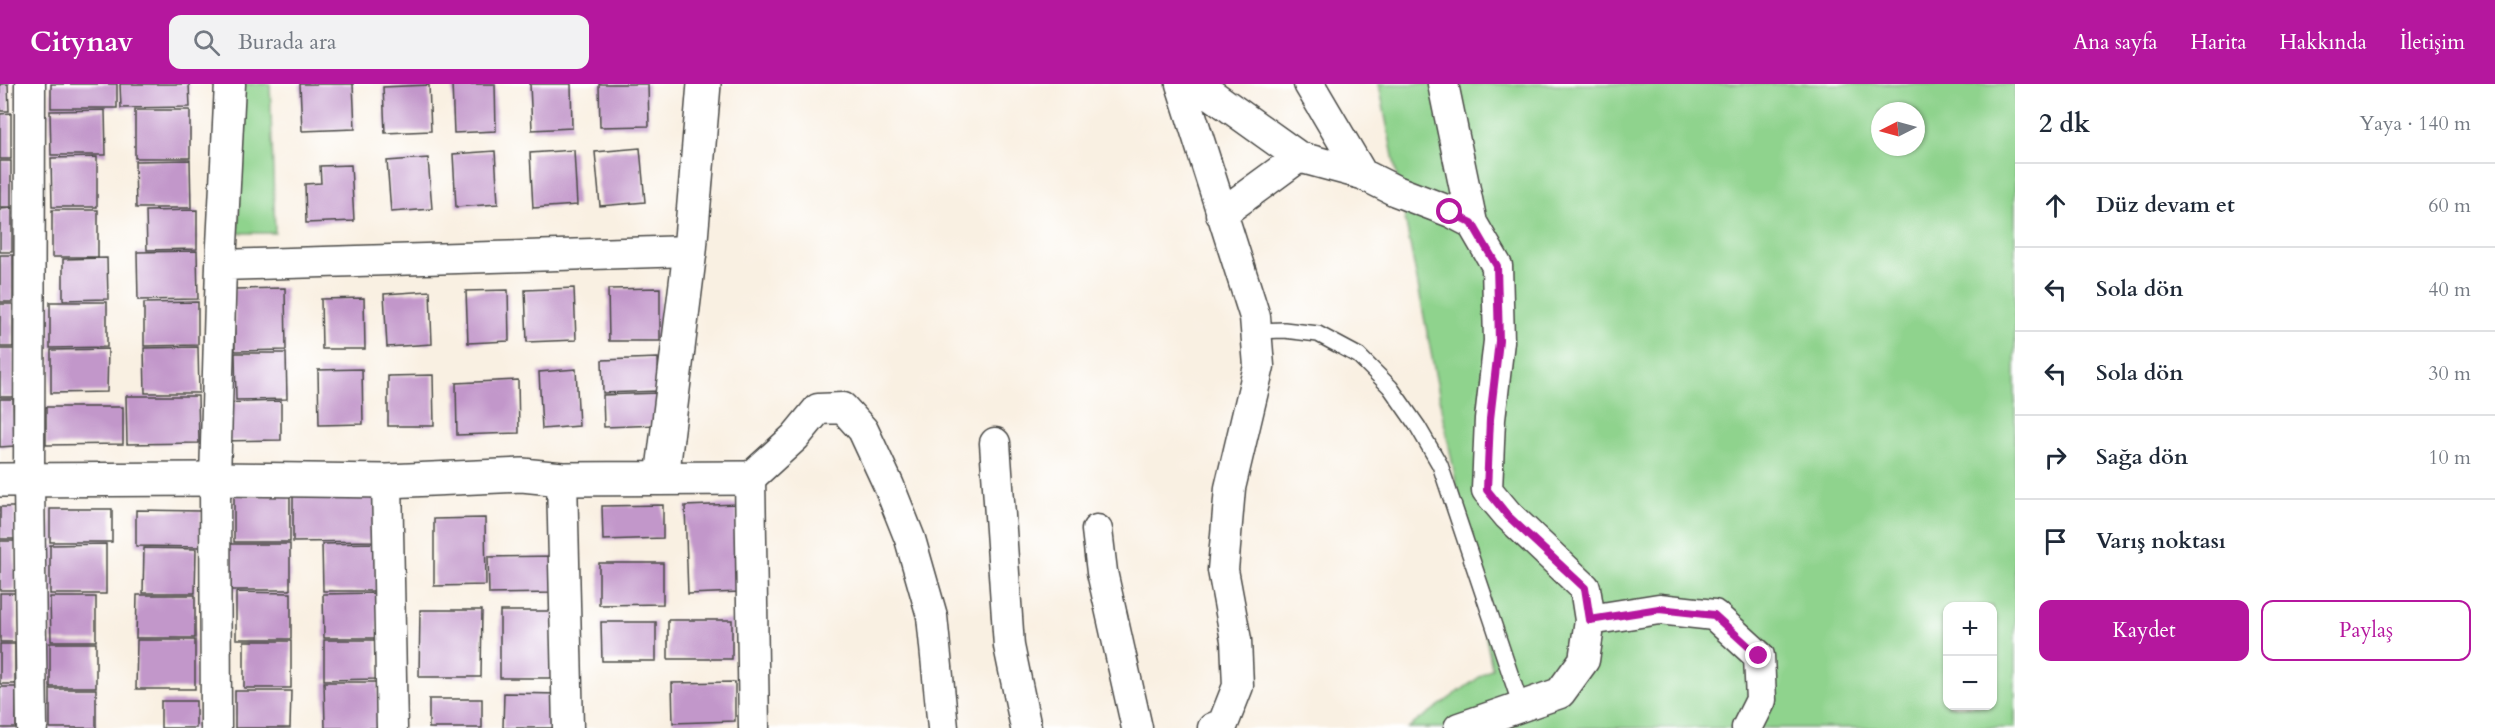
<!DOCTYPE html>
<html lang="tr">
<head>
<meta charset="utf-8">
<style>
  body { margin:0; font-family:Cardo,serif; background:#f2f2f3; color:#1f2937 }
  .controls { position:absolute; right:18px; bottom:18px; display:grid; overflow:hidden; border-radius:12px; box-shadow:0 2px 4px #0004 }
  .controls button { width:54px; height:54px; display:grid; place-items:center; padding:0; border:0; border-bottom:2px solid #e0e1e3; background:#fff; color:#1f2937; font:30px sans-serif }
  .compass { position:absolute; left:1871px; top:18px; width:54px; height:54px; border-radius:50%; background:#fff; box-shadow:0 2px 4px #0004; rotate:264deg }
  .stop { position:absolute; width:18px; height:18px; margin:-14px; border:4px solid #b5179e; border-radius:50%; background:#fff }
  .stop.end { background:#b5179e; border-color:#fff; box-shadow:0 2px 6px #0008 }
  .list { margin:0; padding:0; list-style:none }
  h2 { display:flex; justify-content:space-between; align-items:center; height:78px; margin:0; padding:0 24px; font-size:26px }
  h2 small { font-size:20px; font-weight:400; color:#747a83 }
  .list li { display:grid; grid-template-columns:39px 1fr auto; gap:18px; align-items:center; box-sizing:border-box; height:84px; padding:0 24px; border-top:2px solid #e0e1e3 }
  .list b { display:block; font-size:22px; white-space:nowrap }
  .list em { font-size:20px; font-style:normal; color:#747a83 }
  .actions { display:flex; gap:12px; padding:18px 24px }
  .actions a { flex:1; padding:14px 0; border:2px solid #b5179e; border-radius:12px; text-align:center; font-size:21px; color:#b5179e }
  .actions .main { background:#b5179e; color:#fff }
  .icon { flex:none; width:33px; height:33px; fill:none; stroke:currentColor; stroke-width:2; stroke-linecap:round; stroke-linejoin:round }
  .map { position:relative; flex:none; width:2015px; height:644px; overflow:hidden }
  header { display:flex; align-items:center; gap:36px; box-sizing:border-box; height:84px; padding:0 30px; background:#b5179e; color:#fff }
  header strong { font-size:28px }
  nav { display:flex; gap:33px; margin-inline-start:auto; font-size:21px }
  .search { width:420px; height:54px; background:#f2f2f3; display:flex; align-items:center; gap:15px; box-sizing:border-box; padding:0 21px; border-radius:12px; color:#747a83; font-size:22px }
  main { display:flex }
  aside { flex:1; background:#fff }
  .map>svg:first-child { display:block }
  .green { fill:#8fd38d; stroke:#5d7f5c; stroke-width:1.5; fill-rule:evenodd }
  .building { fill:#c297ca }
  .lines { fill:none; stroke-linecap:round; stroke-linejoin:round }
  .service-casing { stroke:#4a4946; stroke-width:18 }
  .minor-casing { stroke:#4a4946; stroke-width:33 }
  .tertiary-casing { stroke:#4a4946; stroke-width:36 }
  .service { stroke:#fff; stroke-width:15 }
  .minor { stroke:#fff; stroke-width:30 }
  .tertiary { stroke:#fff; stroke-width:33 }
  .route { stroke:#b5179e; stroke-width:8 }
</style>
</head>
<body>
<header>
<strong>Citynav</strong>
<div class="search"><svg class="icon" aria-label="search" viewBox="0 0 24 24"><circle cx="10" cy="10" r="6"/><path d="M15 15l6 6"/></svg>Burada ara</div>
<nav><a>Ana sayfa</a><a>Harita</a><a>Hakkında</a><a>İletişim</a></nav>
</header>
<main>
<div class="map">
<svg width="2015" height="644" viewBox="0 0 2015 644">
  <rect width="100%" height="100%" fill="#fff"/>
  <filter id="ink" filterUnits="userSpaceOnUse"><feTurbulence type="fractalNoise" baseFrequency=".0167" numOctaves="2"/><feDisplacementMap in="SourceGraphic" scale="12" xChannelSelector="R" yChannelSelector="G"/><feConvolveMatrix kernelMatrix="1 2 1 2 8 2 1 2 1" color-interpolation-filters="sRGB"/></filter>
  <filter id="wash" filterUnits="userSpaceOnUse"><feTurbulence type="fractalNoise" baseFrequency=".008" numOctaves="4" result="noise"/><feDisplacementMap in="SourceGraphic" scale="24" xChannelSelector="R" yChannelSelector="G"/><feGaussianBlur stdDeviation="1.35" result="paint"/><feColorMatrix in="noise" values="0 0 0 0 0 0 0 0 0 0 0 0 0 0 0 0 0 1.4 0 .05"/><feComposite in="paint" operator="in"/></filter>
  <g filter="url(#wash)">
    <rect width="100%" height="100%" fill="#f9f0e2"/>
    <path class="green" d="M243 0H270L275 149H238Z
      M1379 0H2015V644H1408L1492 584ZM1880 27H1916V63H1880ZM1948 522H1992V622H1948Z"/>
    <g id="blocks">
      <path class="building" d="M0 0H8L9 27H0Z
        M51 0H117V24H51Z
        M120 0H189L190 23 121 24Z
        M300 0H353L355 45 302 47Z
        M452 0H495L496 47 454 49Z
        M530 0H571L572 44 532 46Z
        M599 0H648L649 42 600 43Z
        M429 1 431 47 385 49 383 3Z
        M105 26 106 71H51L50 27Z
        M135 26H190V74H135Z
        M11 29V75H0V30Z
        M640 64 645 118 600 122 595 68Z
        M574 66 577 121 533 124 530 69Z
        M495 67 498 120 456 123 453 70Z
        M97 73V123H52L51 74Z
        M428 74 432 125 391 128 387 77Z
        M190 76 191 124H136L135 77Z
        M0 77H11V123H0Z
        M351 81 354 137 306 139 305 100 321 99 320 82Z
        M12 124V168H0V125Z
        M52 126H98V173H52Z
        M197 126V165L147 166 146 127Z
        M197 167 198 215 138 216 137 168Z
        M0 171H13V218H0Z
        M107 174 108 215 63 216V175Z
        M285 204 286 266 235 267 234 205Z
        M574 204 576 256 527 258 525 206Z
        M660 204V257H609L608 205Z
        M508 206 509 257 468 259 466 207Z
        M430 207 432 260 387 263 384 210Z
        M364 214 365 265H322L321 215Z
        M50 218H107V263L50 264Z
        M198 218V261L144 262V219Z
        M0 220H13V263H0Z
        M198 263 199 309H145L144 264Z
        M0 265H14V313H0Z
        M108 265 107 308 51 309V266Z
        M235 269H286L287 315 236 316Z
        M658 274 659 307 603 309 602 276Z
        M362 285 363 340 319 341 318 286Z
        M576 285 579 342 542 345 539 288Z
        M433 291 434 342H388V292Z
        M518 296 519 349 457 351 456 299Z
        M659 309 660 341 604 343 603 311Z
        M126 312H198L199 359 127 360Z
        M0 315H13L14 362 0 363Z
        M281 317V356L221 357 220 319Z
        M46 323H123V360L46 361Z
        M376 410V457L293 458V411Z
        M234 411H290V458H234Z
        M737 420 740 508 688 510 685 422Z
        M663 421V454L603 456 602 422Z
        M0 423H15V455H0Z
        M50 425H112V458H50Z
        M136 426 201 427 200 463 136 462Z
        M485 434 486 501 434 502V435Z
        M0 457H15V506H0Z
        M376 459 377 507H323L322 460Z
        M106 460V510H50V461Z
        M228 460H290V506H228Z
        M144 464 196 465 195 509H143Z
        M556 472V509L489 510 488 473Z
        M599 479H663V520L599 521Z
        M236 508 291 509V555H236Z
        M0 509H15L16 558H0Z
        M377 509 378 554H324L323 510Z
        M137 511H195V554H136Z
        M50 513H96V557H51Z
        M420 526H482L481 593H419Z
        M500 527H555V594H500Z
        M668 536H732V575H668Z
        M601 538H656V577H602Z
        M137 556H195V605H136Z
        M324 556H377L378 595 324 596Z
        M244 557H291V604H244Z
        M50 559H96V603H50Z
        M0 560H15V600H0Z
        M324 598H378L379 644H325Z
        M735 598V637L673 639 672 599Z
        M0 603H16V644H0Z
        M50 605H96V644H50Z
        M235 607H291L290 644H235Z
        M504 609 559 610 558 644H503Z
        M429 615H482V644H429Z
        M161 617H196V644H161Z"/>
    </g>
  </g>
  <g filter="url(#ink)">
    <use href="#blocks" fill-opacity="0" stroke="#4a4946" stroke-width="1.5"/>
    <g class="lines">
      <g class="service-casing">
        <path id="service" d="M1256 247 1284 246 1318 250 1359 272 1390 303 1418 343 1440 381 1521 622"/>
      </g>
      <g class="minor-casing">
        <path id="minor" d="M30 0 29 397 32 644
          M1181 0 1255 233 1259 282 1230 404 1223 486 1236 556 1238 602 1223 640 1213 644
          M1197 0 1299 73 1362 90 1396 107 1451 128 1472 139 1497 182 1499 257 1490 335 1487 406 1508 431 1585 504 1590 536 1584 576 1560 609 1459 644
          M1309 0 1362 90
          M1443 0 1472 139
          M1221 130 1299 73
          M221 181 690 167
          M995 359 1009 562 1026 644
          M562 395 568 644
          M387 397 392 644
          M1097 446 1102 488 1137 644
          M1590 536 1659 525 1714 531 1759 572 1761 616 1747 644
          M216 644 215 395 221 181 230 0
          M754 644 750 394 795 353 818 325 843 324 863 346 889 402 910 455 932 532 943 644"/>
      </g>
      <g class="tertiary-casing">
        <path id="tertiary" d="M662 394 690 167 704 0
          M0 396 215 395 387 397 522 391 562 395 750 394"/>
      </g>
      <use href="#service" class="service"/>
      <use href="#minor" class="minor"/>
      <use href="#tertiary" class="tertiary"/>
    </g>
  </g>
  <g class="lines" filter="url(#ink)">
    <path class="route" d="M1450 128 1472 139 1497 182 1499 257 1490 335 1487 406 1508 432 1585 504 1590 536 1659 525 1714 531 1759 572"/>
  </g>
</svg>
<div class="controls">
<button>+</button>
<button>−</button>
</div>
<svg class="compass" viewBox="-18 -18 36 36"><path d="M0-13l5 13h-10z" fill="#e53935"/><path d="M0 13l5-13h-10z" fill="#747a83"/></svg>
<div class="stop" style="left:1450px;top:128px"></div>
<div class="stop end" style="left:1759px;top:572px"></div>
</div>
<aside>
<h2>2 dk<small>Yaya · 140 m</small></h2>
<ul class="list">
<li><svg class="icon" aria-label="ahead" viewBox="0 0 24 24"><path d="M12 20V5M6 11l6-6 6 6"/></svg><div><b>Düz devam et</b></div><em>60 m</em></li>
<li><svg class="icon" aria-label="left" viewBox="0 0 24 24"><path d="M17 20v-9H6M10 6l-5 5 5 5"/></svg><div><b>Sola dön</b></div><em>40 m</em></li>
<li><svg class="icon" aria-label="left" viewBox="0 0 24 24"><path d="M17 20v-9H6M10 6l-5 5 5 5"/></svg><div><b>Sola dön</b></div><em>30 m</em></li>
<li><svg class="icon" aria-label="right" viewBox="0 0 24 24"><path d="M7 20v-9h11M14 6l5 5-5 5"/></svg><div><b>Sağa dön</b></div><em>10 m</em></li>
<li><svg class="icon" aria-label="arrive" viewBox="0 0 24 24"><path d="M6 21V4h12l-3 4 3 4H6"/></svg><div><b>Varış noktası</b></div></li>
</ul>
<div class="actions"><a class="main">Kaydet</a><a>Paylaş</a></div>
</aside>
</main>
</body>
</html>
